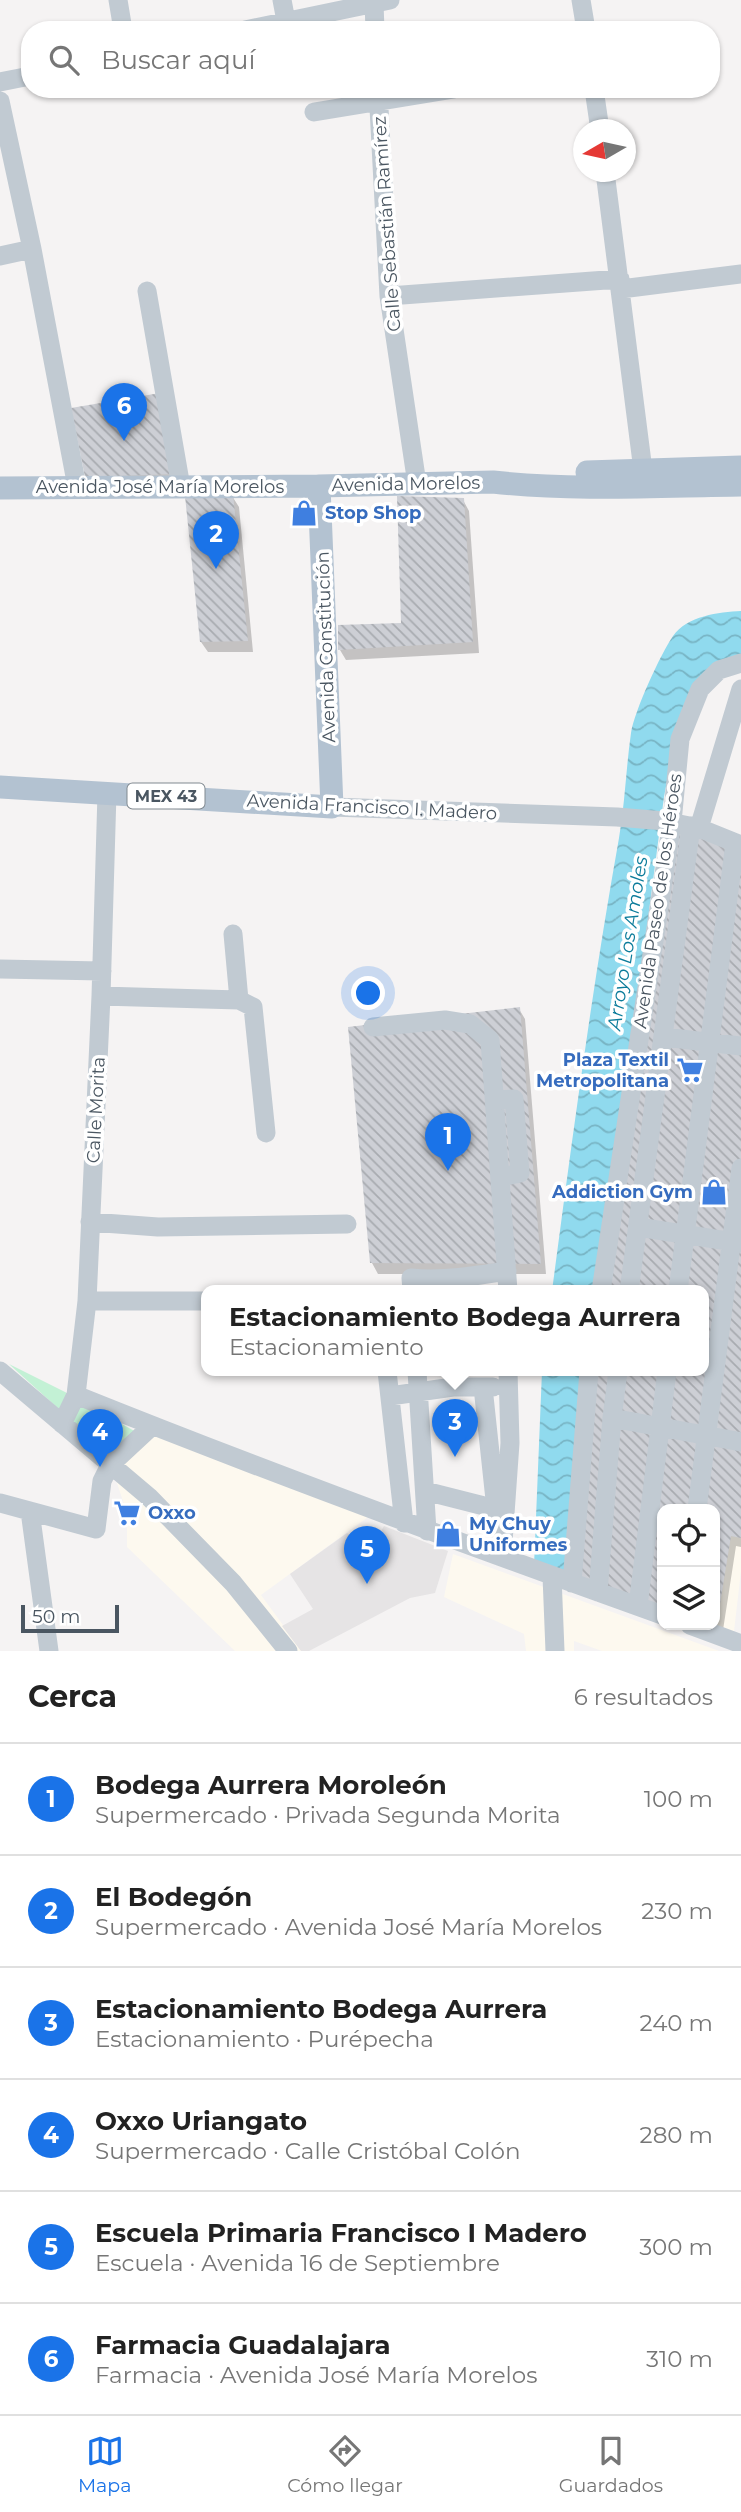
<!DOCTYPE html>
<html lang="es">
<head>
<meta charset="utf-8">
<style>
  body { margin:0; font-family:Montserrat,sans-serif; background:#f2f2f2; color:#222 }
  .controls { position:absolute; right:21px; bottom:21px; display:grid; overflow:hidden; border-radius:14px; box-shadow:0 2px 5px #0004 }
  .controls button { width:63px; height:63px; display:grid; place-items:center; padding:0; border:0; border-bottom:2px solid #e0e0e0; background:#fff; color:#222; font:35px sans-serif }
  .compass { position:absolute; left:573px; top:119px; width:63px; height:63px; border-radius:50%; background:#fff; box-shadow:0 2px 5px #0004; rotate:261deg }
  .scale { position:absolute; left:21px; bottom:18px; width:98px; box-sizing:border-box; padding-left:7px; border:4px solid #4a5661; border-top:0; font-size:19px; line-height:24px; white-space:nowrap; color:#4a5661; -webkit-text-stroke:5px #fff; paint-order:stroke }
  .you { position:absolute; left:369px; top:994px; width:24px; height:24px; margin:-18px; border:5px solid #fff; border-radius:50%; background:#1a73e8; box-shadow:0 0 0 10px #1a73e833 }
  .badge { display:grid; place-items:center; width:46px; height:46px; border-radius:50%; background:#1a73e8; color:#fff; font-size:23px; font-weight:700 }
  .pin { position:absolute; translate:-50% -58px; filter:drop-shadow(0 2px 4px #0008) }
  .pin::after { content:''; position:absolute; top:37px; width:24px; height:21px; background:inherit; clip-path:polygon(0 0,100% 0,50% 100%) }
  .popup { position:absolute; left:201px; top:1285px; width:508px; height:91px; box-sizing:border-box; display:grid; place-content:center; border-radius:14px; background:#fff; filter:drop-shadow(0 2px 5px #0005); font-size:23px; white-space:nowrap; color:#767676 }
  .popup b { font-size:26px; color:#222 }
  .popup::after { content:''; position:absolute; left:50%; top:100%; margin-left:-14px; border:14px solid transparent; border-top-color:#fff }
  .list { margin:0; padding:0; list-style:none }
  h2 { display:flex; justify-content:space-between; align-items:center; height:91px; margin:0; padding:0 28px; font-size:30px }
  h2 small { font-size:23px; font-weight:400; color:#767676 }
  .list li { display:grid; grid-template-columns:46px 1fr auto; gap:21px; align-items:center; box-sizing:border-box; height:112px; padding:0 28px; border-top:2px solid #e0e0e0 }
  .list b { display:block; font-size:26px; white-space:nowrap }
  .list p { margin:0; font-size:23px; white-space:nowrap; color:#767676 }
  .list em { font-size:23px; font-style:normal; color:#767676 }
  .icon { flex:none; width:38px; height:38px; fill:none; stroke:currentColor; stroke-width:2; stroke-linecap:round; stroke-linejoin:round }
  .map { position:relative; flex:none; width:741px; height:1651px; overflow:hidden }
  .search { position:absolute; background:#fff; box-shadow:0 2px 5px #0004; left:21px; right:21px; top:21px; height:77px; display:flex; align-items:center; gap:18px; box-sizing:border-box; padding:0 24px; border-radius:28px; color:#767676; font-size:26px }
  .sheet { height:763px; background:#fff }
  nav { display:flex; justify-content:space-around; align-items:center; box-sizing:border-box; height:98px; border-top:2px solid #e0e0e0; background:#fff; font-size:19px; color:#767676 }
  nav a { display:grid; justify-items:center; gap:4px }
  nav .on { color:#1a73e8 }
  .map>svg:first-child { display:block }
  .commercial { fill:#fdf9ef }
  .education { fill:#e6e4e5 }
  .green { fill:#c3f1d5 }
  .water { fill:url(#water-waves) }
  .shadow { fill:#0003 }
  .building { fill:url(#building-back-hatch) }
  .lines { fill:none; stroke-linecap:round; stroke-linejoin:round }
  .minor { stroke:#c1cad2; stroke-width:19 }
  .major { stroke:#b3c2d1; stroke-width:23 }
  .labels { text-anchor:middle; stroke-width:7; stroke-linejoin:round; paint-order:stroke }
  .shield { fill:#fff; stroke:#808990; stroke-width:2 }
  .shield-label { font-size:16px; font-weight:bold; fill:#4a5661 }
  .street-label { font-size:18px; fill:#4a5661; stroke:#fff }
  .shop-label { font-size:18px; font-weight:bold; fill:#366cbe; stroke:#fff; text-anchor:start }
  .water-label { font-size:19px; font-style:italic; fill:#0c7c9b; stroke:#fff }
</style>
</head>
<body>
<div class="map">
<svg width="741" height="1651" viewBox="0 0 741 1651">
  <defs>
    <pattern id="water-waves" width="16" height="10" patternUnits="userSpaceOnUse" patternTransform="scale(1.75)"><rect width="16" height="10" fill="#90daee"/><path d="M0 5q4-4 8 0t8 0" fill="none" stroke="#78b4c4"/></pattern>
    <pattern id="building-back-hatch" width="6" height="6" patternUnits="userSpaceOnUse" patternTransform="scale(1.75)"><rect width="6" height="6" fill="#cdcfd5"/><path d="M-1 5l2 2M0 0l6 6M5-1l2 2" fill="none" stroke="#a8abb0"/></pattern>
  </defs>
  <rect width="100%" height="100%" fill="#f5f3f3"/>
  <path class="commercial" d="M153 1427 368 1517 261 1595 302 1651H235L127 1547V1513L111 1465Z
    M731 1536 741 1538V1571L733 1640 715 1634Z
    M453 1554 719 1651H602L574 1641V1651H526L524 1634 444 1597Z"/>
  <path class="education" d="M384 1526 448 1551 435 1593 410 1598 309 1651H301L282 1626 313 1609 290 1574 347 1533 372 1548Z"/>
  <path class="green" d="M9 1364 69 1394 136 1432 113 1458Z"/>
  <path class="water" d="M741 611V660L719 667 675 739 664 797 599 1291H552C572 1140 592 989 619 838 625 803 626 768 631 733 634 712 661 653 673 636 687 616 719 612 741 611Z
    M542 1371H588L570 1580 534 1566Z"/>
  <path class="shadow" d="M159 395 182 485 93 487Z
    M232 496 239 507 253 652H208L201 642Z
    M463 500 469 511 479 653 346 660 340 650 402 625Z
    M741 852V1547L736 1546 721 1643 677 1625H715V1509H662V1618L584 1586 704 1371V1291Z
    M519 1009 525 1019 546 1274H378L372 1263Z"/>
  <path class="building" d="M160 393 177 474 85 477 71 408Z
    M233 494 248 641 200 642 185 496Z
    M397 496 464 498 473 642 338 650V625L401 623Z
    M677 826 741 850V1538L731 1536 715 1634V1509H662V1611L576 1575 593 1371H704V1291H606Z
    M520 1007 541 1264 370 1263 348 1027Z"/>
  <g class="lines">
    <path class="minor" d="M118 0 123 30
      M282 0 286 21
      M581 0 586 30
      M374 3 375 30
      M245 30 390 0
      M0 82 30 76
      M378 89 389 296 417 484
      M594 89 600 130
      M0 101 32 249 77 487
      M314 112 454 89
      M605 172 645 486
      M0 256 32 249
      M621 289 741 274
      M147 291 181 487
      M389 296 620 279
      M332 807 617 817 665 821 699 828 741 845
      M699 828 741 689
      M233 934 239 1000
      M0 969 102 971
      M101 996 239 1000 253 1007 266 1133
      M373 1027 445 1020 470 1024 490 1040 508 1291
      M664 1037 741 1046
      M495 1100 514 1099 520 1173 501 1177
      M90 1222 158 1227 347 1224
      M638 1227 741 1243
      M412 1291 411 1278C443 1281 475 1276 507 1271
      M601 1291 672 822 680 739 700 689 719 670 741 663
      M629 1291 691 826
      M678 1291 735 843
      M87 1301H206
      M0 1371 149 1497 233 1583 288 1651
      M387 1371 404 1523
      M417 1371 427 1531
      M76 1395C270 1473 466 1545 662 1615
      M390 1396 453 1387H493
      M612 1418 741 1442
      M62 1424 76 1395 87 1301 101 996 107 793
      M425 1491 496 1509 483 1387
      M0 1503 96 1529 102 1481 110 1465 152 1426
      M697 1509 741 1168
      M30 1511 49 1651
      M502 1556 510 1443 508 1371
      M552 1576 555 1651
      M572 1583 589 1371
      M598 1592 612 1418 618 1371
      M638 1606 667 1371
      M690 1625 741 1644"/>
    <path class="major" d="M587 472 741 467
      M0 488 319 486 493 482C575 491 659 486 741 485
      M0 787 332 807 319 486"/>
  </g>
  <defs>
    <g id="shop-bare" transform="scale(2.1)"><path d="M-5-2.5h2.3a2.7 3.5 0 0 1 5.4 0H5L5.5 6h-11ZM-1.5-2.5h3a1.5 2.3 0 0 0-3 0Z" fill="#3f7fe0" stroke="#fff" stroke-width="2.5" paint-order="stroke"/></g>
    <g id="supermarket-bare" transform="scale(2.1)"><path d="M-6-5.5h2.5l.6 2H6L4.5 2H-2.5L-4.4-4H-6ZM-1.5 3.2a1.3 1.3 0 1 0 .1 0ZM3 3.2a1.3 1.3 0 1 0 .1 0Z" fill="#3f7fe0" stroke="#fff" stroke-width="2.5" paint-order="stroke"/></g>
  </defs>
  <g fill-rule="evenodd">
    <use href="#shop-bare" x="304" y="513"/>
    <use href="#supermarket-bare" x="690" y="1070"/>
    <use href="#shop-bare" x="714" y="1192"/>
    <use href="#supermarket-bare" x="127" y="1513"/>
    <use href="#shop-bare" x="448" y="1534"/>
  </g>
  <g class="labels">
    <rect class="shield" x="127.5" y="783.5" width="77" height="25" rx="5"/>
    <g class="shield-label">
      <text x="166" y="802">MEX 43</text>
    </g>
    <g class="street-label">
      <text transform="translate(387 224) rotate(-94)" y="6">Calle Sebastián Ramírez</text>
      <text transform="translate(406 484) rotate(-1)" y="6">Avenida Morelos</text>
      <text x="160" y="493">Avenida José María Morelos</text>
      <text transform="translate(326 647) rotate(-92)" y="6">Avenida Constitución</text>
      <text transform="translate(372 807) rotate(3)" y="6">Avenida Francisco I. Madero</text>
      <text transform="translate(658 901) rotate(-82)" y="6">Avenida Paseo de los Héroes</text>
      <text transform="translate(96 1110) rotate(-87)" y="6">Calle Morita</text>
    </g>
    <g class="shop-label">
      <text x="325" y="519">Stop Shop</text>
      <text x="669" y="1066" text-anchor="end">Plaza Textil<tspan x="669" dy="21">Metropolitana</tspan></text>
      <text x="693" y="1198" text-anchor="end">Addiction Gym</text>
      <text x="148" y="1519">Oxxo</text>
      <text x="469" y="1530">My Chuy<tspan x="469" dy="21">Uniformes</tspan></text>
    </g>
    <g class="water-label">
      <text transform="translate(627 943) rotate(-81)" y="7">Arroyo Los Amoles</text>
    </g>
  </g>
</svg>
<div class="controls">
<button><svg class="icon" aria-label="locate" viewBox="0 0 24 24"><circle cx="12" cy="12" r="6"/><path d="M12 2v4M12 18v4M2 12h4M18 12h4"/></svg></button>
<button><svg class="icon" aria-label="layers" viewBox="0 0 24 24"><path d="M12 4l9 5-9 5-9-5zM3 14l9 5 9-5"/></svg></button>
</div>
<svg class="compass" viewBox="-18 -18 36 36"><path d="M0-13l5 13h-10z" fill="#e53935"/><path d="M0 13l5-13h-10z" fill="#767676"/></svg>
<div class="scale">50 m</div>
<div class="you"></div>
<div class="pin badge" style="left:448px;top:1171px">1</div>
<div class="pin badge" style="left:216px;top:569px">2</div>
<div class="pin badge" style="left:455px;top:1457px">3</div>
<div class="popup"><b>Estacionamiento Bodega Aurrera</b>Estacionamiento</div>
<div class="pin badge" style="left:100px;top:1467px">4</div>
<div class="pin badge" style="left:367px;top:1584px">5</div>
<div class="pin badge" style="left:124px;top:441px">6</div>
<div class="search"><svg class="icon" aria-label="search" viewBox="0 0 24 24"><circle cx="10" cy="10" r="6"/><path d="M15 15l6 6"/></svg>Buscar aquí</div>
</div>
<section class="sheet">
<h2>Cerca<small>6 resultados</small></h2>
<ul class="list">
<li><span class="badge">1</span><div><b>Bodega Aurrera Moroleón</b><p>Supermercado · Privada Segunda Morita</p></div><em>100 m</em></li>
<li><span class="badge">2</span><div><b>El Bodegón</b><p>Supermercado · Avenida José María Morelos</p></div><em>230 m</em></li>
<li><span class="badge">3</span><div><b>Estacionamiento Bodega Aurrera</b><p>Estacionamiento · Purépecha</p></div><em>240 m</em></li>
<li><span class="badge">4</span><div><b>Oxxo Uriangato</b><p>Supermercado · Calle Cristóbal Colón</p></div><em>280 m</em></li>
<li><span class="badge">5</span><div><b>Escuela Primaria Francisco I Madero</b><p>Escuela · Avenida 16 de Septiembre</p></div><em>300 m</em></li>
<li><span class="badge">6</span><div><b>Farmacia Guadalajara</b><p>Farmacia · Avenida José María Morelos</p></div><em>310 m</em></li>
</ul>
</section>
<nav>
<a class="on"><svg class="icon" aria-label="map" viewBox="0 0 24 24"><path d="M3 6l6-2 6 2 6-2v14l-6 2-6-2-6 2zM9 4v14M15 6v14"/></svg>Mapa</a>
<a><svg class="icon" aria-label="directions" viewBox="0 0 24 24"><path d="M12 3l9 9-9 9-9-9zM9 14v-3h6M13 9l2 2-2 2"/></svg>Cómo llegar</a>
<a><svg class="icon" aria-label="saved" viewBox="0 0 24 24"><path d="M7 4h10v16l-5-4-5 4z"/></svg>Guardados</a>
</nav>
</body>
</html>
